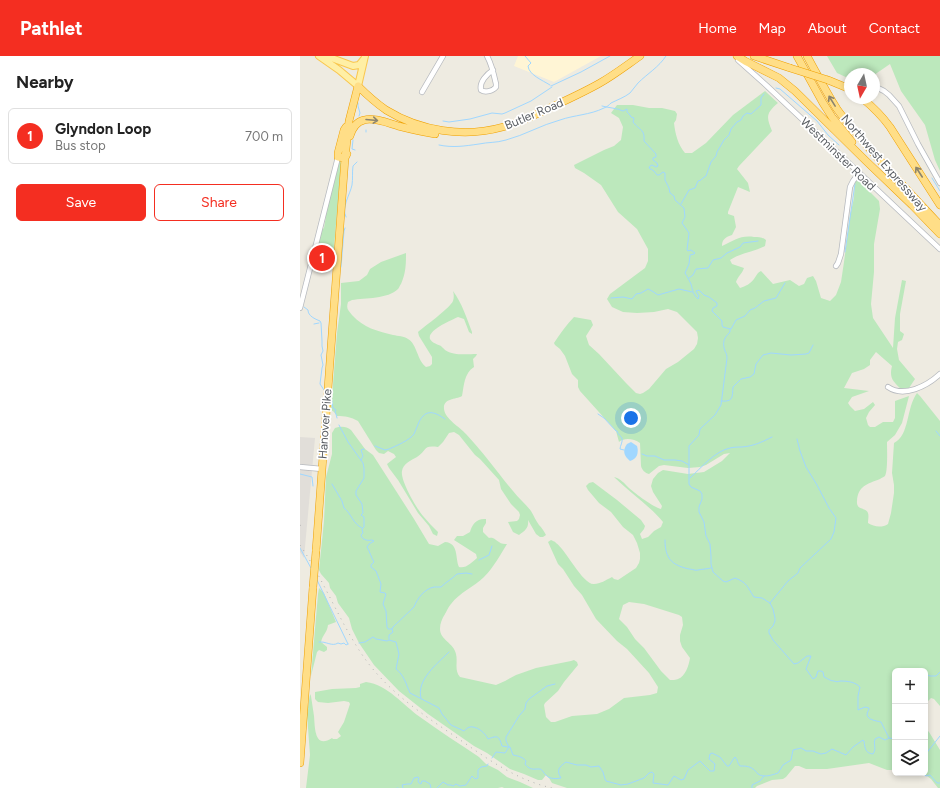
<!DOCTYPE html>
<html lang="en">
<head>
<meta charset="utf-8">
<style>
  body { margin:0; font-family:Figtree,sans-serif; background:#f2f2f2; color:#222 }
  .controls { position:absolute; right:12px; bottom:12px; display:grid; overflow:hidden; border-radius:6px; box-shadow:0 2px 6px #0003 }
  .controls button { width:36px; height:36px; display:grid; place-items:center; padding:0; border:0; border-bottom:1px solid #e0e0e0; background:#fff; color:#222; font:20px sans-serif }
  .compass { position:absolute; left:544px; top:12px; width:36px; height:36px; border-radius:50%; background:#fff; box-shadow:0 2px 6px #0003; rotate:189deg }
  .you { position:absolute; left:331px; top:362px; width:14px; height:14px; margin:-10px; border:3px solid #fff; border-radius:50%; background:#1a73e8; box-shadow:0 0 0 6px #1a73e833 }
  .badge { display:grid; place-items:center; width:26px; height:26px; border-radius:50%; background:#f42e21; color:#fff; font-size:13px; font-weight:700 }
  .pin { position:absolute; translate:-50% -50%; border:2px solid #fff; box-shadow:0 1px 4px #0006 }
  .list { margin:0; padding:0; list-style:none }
  h2 { display:flex; justify-content:space-between; align-items:center; height:52px; margin:0; padding:0 16px; font-size:17px }
  h2 small { font-size:13px; font-weight:400; color:#767676 }
  .list li { display:grid; grid-template-columns:26px 1fr auto; gap:12px; align-items:center; box-sizing:border-box; height:56px; margin:0 8px 8px; padding:0 8px; border:1px solid #e0e0e0; border-radius:6px }
  .list b { display:block; font-size:15px; white-space:nowrap }
  .list p { margin:0; font-size:13px; white-space:nowrap; color:#767676 }
  .list em { font-size:13px; font-style:normal; color:#767676 }
  .actions { display:flex; gap:8px; padding:12px 16px }
  .actions a { flex:1; padding:9px 0; border:1px solid #f42e21; border-radius:6px; text-align:center; font-size:14px; color:#f42e21 }
  .actions .main { background:#f42e21; color:#fff }
  .icon { flex:none; width:22px; height:22px; fill:none; stroke:currentColor; stroke-width:2; stroke-linecap:round; stroke-linejoin:round }
  .map { position:relative; flex:none; width:640px; height:732px; overflow:hidden }
  header { display:flex; align-items:center; gap:24px; box-sizing:border-box; height:56px; padding:0 20px; background:#f42e21; color:#fff }
  header strong { font-size:19px }
  nav { display:flex; gap:22px; margin-inline-start:auto; font-size:14px }
  main { display:flex }
  aside { flex:1; background:#fff }
  .map>svg:first-child { display:block }
  .commercial { fill:#fff5d5 }
  .industrial { fill:#e1ded9 }
  .green { fill:#bce8bc; fill-rule:evenodd }
  .water { fill:#a0d7ff }
  .lines { fill:none; stroke-linecap:round; stroke-linejoin:round }
  .stream { stroke:#a0d7ff; stroke-width:1 }
  .minor-casing { stroke:#b7babf; stroke-width:6 }
  .major-casing { stroke:#fac74e; stroke-width:8 }
  .highway-casing { stroke:#efa000; stroke-width:8 }
  .minor { stroke:#fff; stroke-width:4.5 }
  .major { stroke:#ffefa5; stroke-width:6 }
  .highway { stroke:#ffde87; stroke-width:7 }
  .rail { stroke:#b3b4b4; stroke-width:1; stroke-dasharray:1 5; stroke-linecap:butt }
  .highway-bridge-casing { stroke:#efa000; stroke-width:8; stroke-linecap:butt }
  .highway-bridge { stroke:#ffde87; stroke-width:7 }
  .oneway { stroke:#8c846e }
  .labels { text-anchor:middle; stroke-width:3.5; stroke-linejoin:round; paint-order:stroke }
  .street-label { font-size:12px; fill:#5a5e63; stroke:#fff }
</style>
</head>
<body>
<header>
<strong>Pathlet</strong>
<nav><a>Home</a><a>Map</a><a>About</a><a>Contact</a></nav>
</header>
<main>
<aside>
<h2>Nearby<small></small></h2>
<ul class="list">
<li><span class="badge">1</span><div><b>Glyndon Loop</b><p>Bus stop</p></div><em>700 m</em></li>
</ul>
<div class="actions"><a class="main">Save</a><a>Share</a></div>
</aside>
<div class="map">
<svg width="640" height="732" viewBox="0 0 640 732">
  <rect width="100%" height="100%" fill="#eeebe1"/>
  <path class="commercial" d="M218 0H301L254 26 214 10Z"/>
  <path class="industrial" d="M0 381 15 382 4 502 0 496Z"/>
  <path class="green" d="M527 0H640V115L635 104 625 69 601 35 590 8 574 19V18H550V23L537 17Z
    M465 35 478 47C466 57 466 61 472 75L439 110 437 113 448 127 450 136 438 131 428 156V158L434 160 436 171 432 179C426 181 422 183 422 190 434 185 440 179 454 181 459 181 462 181 466 184L465 190C454 196 440 197 430 204L432 208 444 212C442 218 438 220 436 226L440 232C446 230 450 228 454 223 457 219 457 217 461 215L473 228 490 224 499 230 504 228 507 222 513 220 516 225 521 242 530 245 536 239 541 226 544 206 550 160 554 142 555 121 579 145 580 153 574 188V216L571 248 573 262 593 292 595 262 602 224 606 225 600 258V275L604 278 602 284 598 286 597 293 599 304 615 323 609 332 601 333C593 325 589 322 592 310L576 296 570 304V309L564 313 552 317 544 332 569 335 552 341 548 347 550 350 555 355 564 353 573 346 575 349 569 356 566 362 568 369 570 371H575L583 366H593L595 362V345L609 340 602 367 595 379 587 386C587 392 588 415 585 420 584 421 581 422 580 423 567 428 558 430 557 445 556 455 566 451 568 457 569 460 568 464 568 467 574 471 582 472 588 468L591 457 594 437V429L592 417 594 387C610 379 606 352 617 337L620 340 640 365V650L634 643 631 642 625 648V615H595V714H587L569 707 527 713H506L499 710H495L486 721 483 723 472 724 457 730 455 732H267L252 727 249 722 246 719 242 724H238L224 718 210 713 187 697 174 690 128 658 99 635 74 609 59 587 52 573 49 562 38 547 36 540 30 532 29 527 21 518 19 514 24 465 26 421 32 398V377L35 372C41 370 46 370 51 374L65 393 73 399 114 463 129 488 138 490 145 486C159 487 155 502 159 511 166 513 172 506 177 502L176 498 154 484 157 480H163L170 476C172 468 177 462 186 463V467L183 472V476L189 482C194 481 195 484 199 486 201 488 205 488 207 488 200 499 194 511 184 521 174 531 160 536 151 548 148 551 147 555 145 558 142 563 140 567 140 573 140 584 154 587 156 598 158 606 154 614 160 621L196 629 205 625 216 619 236 612 271 605 274 604 277 606 278 609 264 626 258 635 245 647 244 649 246 661 251 666H255L272 660 297 658 309 653 324 642 350 639 357 637 358 631 349 617 327 593 317 585 296 563 282 539 274 530 263 513 258 508 248 486 251 484C252 485 255 485 256 487 266 494 283 529 294 528 300 528 306 524 312 521L314 523 318 524 336 512 339 507 340 503V497L337 487 333 479 323 471 311 456 299 447 288 434 286 430 289 427 293 426 317 444 341 464 345 470 344 473 340 478 342 483 348 481 354 475 361 471 363 466C349 449 330 437 314 421 321 423 324 427 329 432 336 438 353 451 361 453L362 450 353 436 351 430 353 423 358 417 363 414 388 418 404 416 422 405 430 397 424 398 406 409 400 411 388 412 364 409 359 410 349 418C345 417 342 414 341 410L340 387C334 383 325 381 319 386L316 375 280 335 278 331V324L272 318 265 300 260 293 255 289 254 287C260 278 266 269 274 261L291 264 293 269 286 280 289 289 299 298 326 327 336 337 340 338 343 337 349 333 366 313 378 306 394 293 397 288 398 282 397 276 377 256 368 253 354 256 337 257 323 256 312 251 307 243 310 238 345 212 348 205V193L337 173 318 156 301 129 284 117 275 112 274 109 304 94 314 90 321 84 323 71 319 62 311 57 317 49H333L349 52H362L375 55 377 58 376 64 374 67C375 77 378 89 385 97H392L406 87 433 59ZM329 546 344 548 379 559 382 561 383 569 380 579V585L382 591 390 602C389 609 385 621 378 623 377 624 371 624 370 624L361 615 344 592 335 583 327 571 319 563 323 549Z
    M40 104 41 108 34 192C29 196 23 198 17 196V194L21 174 24 172 26 160V157L28 150 31 137 39 105Z
    M106 197C106 208 106 217 101 228 100 229 99 232 98 233 88 243 65 242 52 244L48 246C46 253 48 254 52 259 64 272 77 275 93 279 98 280 104 280 108 283 117 288 117 304 126 311L130 310 132 308V301L119 280 118 276C125 270 150 252 153 245 154 242 154 238 153 235 162 247 167 263 172 276V278L169 276 164 263 158 261C152 264 127 274 130 283 132 287 137 288 141 290 142 291 144 293 145 294 154 300 167 298 177 298L176 300 173 303 174 311C164 317 164 330 162 340 155 344 143 342 144 353 145 363 160 371 166 378 183 396 197 416 213 435 218 442 226 448 231 455 234 460 236 465 239 469 242 472 244 475 246 479L243 481H240L236 478 228 464C229 472 225 475 219 479L213 476 208 466 217 465 219 463 220 459 219 456 211 448 201 433 199 424 180 403 175 399 159 379 154 376 149 377 143 386 138 391C122 389 128 394 117 401 111 404 103 408 102 415 100 424 117 453 123 460 128 466 133 471 138 476L137 480 133 478 129 470 118 457 98 424 89 412 87 408 96 401 94 398 88 395 84 398 79 397 76 394 58 365C51 361 45 360 37 360L34 356 31 354 37 277 41 248V227L59 225 67 219 70 213 81 206Z
    M19 532 24 537 36 566 28 569C27 577 23 578 21 586L27 591V594L24 596 19 594 17 596 11 620 18 538Z
    M66 626C88 629 103 649 120 661 139 675 160 688 179 701L186 708 198 714 207 721 220 726 233 732H204L202 731 198 732H6L10 699 7 658 10 638 11 640C12 647 13 653 14 660 15 670 14 694 32 682L33 683H37L41 680 38 676 44 666 50 648 49 646 44 645 28 647 18 646 15 643V636L32 633 56 632 60 631V628Z
    M625 672 629 676 640 694V732H638L631 723 623 717H625Z"/>
  <path class="water" d="M331 386 337 390C339 397 337 403 330 405 324 400 322 395 327 388Z"/>
  <g class="lines">
    <path class="stream" d="M225 0 231 7 228 10C229 19 242 24 250 29
      M251 30 281 16 310 0
      M476 32 480 33 517 65 528 79 539 89
      M58 47V50L60 57 59 60
      M302 50C309 52 317 52 323 55L327 53V56L330 59 331 61 334 62 333 66C340 75 345 73 344 85L356 98V101L353 102V104L357 107 358 110 356 111 352 109 350 110 349 112 354 115 357 119H359L363 116 365 117V124L369 132 370 137 374 140 375 144 384 152 385 161 382 167 389 177 387 194 388 195 391 194 395 197 394 198 390 199 389 208 385 217C387 220 389 224 391 228 393 235 392 237 398 243L399 240 396 235 399 234 404 239 409 241 417 247V250L413 252 412 255 422 265V269L423 271 430 273
      M143 65 149 66 170 63 192 57 202 58 205 57 231 45 252 31
      M66 74V76
      M53 84 52 93 55 94
      M139 89C153 92 165 90 179 88 188 86 196 87 206 84 225 79 241 69 260 64 274 59 290 59 304 52 307 51 309 49 311 47 317 44 325 41 330 37 333 34 335 30 338 27 347 18 359 11 366 0
      M632 122 640 135
      M381 148 389 134 395 132 398 125 401 124 403 122 406 120 411 106 416 100 417 96 424 84 429 79 431 73 437 66 441 64 443 60 447 57 451 58 461 49V42L464 38
      M46 161C41 151 50 139 52 129 53 123 52 117 53 110L57 106
      M545 196 555 128
      M41 211 44 175 45 172
      M389 222 393 219 396 213 408 212 413 204 421 202 427 197 440 191 443 187 458 185
      M485 227 476 242 464 245 455 252 450 254 445 260 436 264 431 273H430V276C424 282 422 286 425 295 426 297 427 299 427 302L421 349 415 359 400 373 399 379 389 390V428L391 431 400 435 402 438V443L399 451V456L404 466 406 480 410 488 411 500V508L413 516 423 525 426 526 435 522C448 527 447 531 454 541L462 542 470 547 473 553 475 562V565L473 570 469 574V577L473 584 494 608 498 607 507 600H511L506 613 513 623 516 621 518 615H521L523 616 524 621C527 622 530 625 534 625 537 626 537 626 540 625 548 625 555 626 560 631L558 640V654L565 651 569 652C569 654 567 656 567 659 568 664 577 665 581 666L589 682
      M311 242 323 241 332 243 336 238 341 237 348 233 352 235 358 239 379 233 392 236
      M4 251 8 254C8 260 15 263 20 265L21 267 22 285V290L23 295 21 299 23 309 22 312 20 328 24 334
      M14 268 19 267
      M31 340 33 352 36 354 35 356 36 358 37 362
      M421 345C434 346 432 341 433 331L441 323 450 321 454 318 456 308 463 299 471 297 491 299 506 298 509 297 513 289
      M298 358 304 362 316 375H317C318 379 321 380 322 382 323 386 320 390 320 393L324 394
      M39 369 48 386 63 407 64 412V422L56 435V439L62 448 63 457 61 459 64 461V471L62 473 63 477 61 479C62 484 68 485 72 484L74 485 69 488 67 491C70 496 71 501 74 506L71 509V511L76 515 81 528 80 536 85 537 86 538 83 548 86 555 87 571 88 573H92
      M636 375 640 380
      M75 390 85 394 89 393C96 390 110 384 114 378 116 374 117 370 119 366 126 352 135 356 145 363
      M342 398 347 400H355L364 404H375L382 405 389 409
      M61 404 63 400 61 394 64 393
      M0 418 12 421 13 430
      M390 422C401 412 415 395 430 392 434 391 438 391 442 391 454 390 462 386 472 381
      M32 428 42 445 44 452C51 457 53 468 62 472
      M365 484C365 502 371 509 389 513 392 513 396 515 398 514 403 513 407 513 411 512
      M0 492 11 512
      M179 504 189 499 192 490
      M17 524 48 588
      M470 547 488 525 498 517 500 512 531 483 534 476 536 462 529 452 517 429 506 411 500 395 497 383
      M89 583V579L93 576 92 573 93 571 114 551C117 543 124 533 134 531 136 531 138 531 141 531 146 526 152 523 157 518L166 517 172 518
      M19 586C26 585 32 591 38 587L41 588 44 587 46 589 48 588
      M59 587 65 586 73 581 76 583 87 585 89 584 96 586 99 598 96 613C104 619 106 628 110 637L139 652 142 658 151 669 164 675C166 673 169 670 173 671 179 672 185 677 188 683 198 679 199 680 202 690L208 691
      M625 618 630 620H636L640 616
      M255 628 247 630 229 643 226 647 225 653 219 660 206 681V685L209 691H210L213 699C218 700 223 701 226 705L225 708C227 711 231 714 236 713 237 713 238 713 239 713 243 713 243 717 246 719 249 723 256 723 261 722 256 714 259 711 266 706L277 709H286L291 711 299 710 303 716 305 723 306 725 321 729 328 728 344 722 349 717 352 716 354 718 353 727 368 729 374 720 381 724 384 723 388 714 400 705 410 715H414L415 708 409 703 410 698 412 697 420 701 427 710H429L434 702 435 701C438 704 437 707 440 710 445 710 449 710 453 713 455 714 456 716 458 718 464 722 472 719 478 717L483 709 491 704 493 694 501 692 506 695H513L518 697 521 698 526 697 532 693 546 699 553 691 563 684 564 685C565 692 565 697 573 698 577 692 573 689 575 683L579 681 585 684 589 682 595 683
      M121 642C116 624 137 608 149 596
      M595 648V652
      M595 662 594 667 595 668
      M594 682 595 677
      M595 692 593 694V698L595 703
      M625 699 640 680
      M192 702 196 696 205 697 209 691
      M622 717 626 720 630 719 637 727H640
      M97 732H98
      M103 732 102 729 107 728H111L114 722 118 721 119 722 118 725 119 727 121 728 122 725H125L130 728 131 732
      M137 732 143 726 148 729H151L153 730 156 728 160 730 166 729 172 720 175 723 178 722V714L181 711 187 710 188 708
      M452 732V729L460 725 464 720"/>
    <g class="minor-casing">
      <path id="minor" d="M187 0C192 9 194 19 196 28V31C193 35 185 37 181 34 179 26 187 18 193 14
        M440 2 438 4 467 30 640 193
        M574 30 584 35 589 39 599 50 618 88 640 127
        M122 36 143 0
        M536 210 538 207 541 198 550 131 553 125 559 117
        M0 252 38 101
        M588 331C604 342 627 330 640 318
        M0 411 22 413"/>
    </g>
    <g class="major-casing">
      <path id="major" d="M19 0 39 14 58 30 65 0
        M26 0 53 10 59 9 63 4"/>
    </g>
    <g class="highway-casing">
      <path id="highway" d="M437 0 445 5 479 22 495 35 566 105 612 149 640 178
        M454 0 490 12
        M497 0 523 47 532 61 552 86
        M507 0C517 18 526 36 537 53 549 70 563 85 576 100 597 123 618 146 640 169
        M528 24 550 33
        M562 42C573 51 582 60 590 71L640 149
        M46 71 44 74 38 97V101L45 102 47 98
        M50 80C52 73 56 66 64 64 74 61 88 67 98 70 110 73 123 76 135 78
        M16 495 45 102 49 65 58 30C67 39 76 47 86 54 120 75 164 82 203 71 221 66 239 57 256 49 271 42 286 35 300 27 314 19 327 9 340 0
        M0 707 13 531"/>
    </g>
    <use href="#minor" class="minor"/>
    <use href="#major" class="major"/>
    <use href="#highway" class="highway"/>
    <path class="rail" d="M0 469 3 471
      M0 489C24 524 39 565 63 600 87 635 122 658 156 681 186 702 216 724 252 732"/>
    <g class="highway-bridge-casing">
      <path id="highway-bridge" d="M490 12 528 24
        M13 531 16 495"/>
    </g>
    <use href="#highway-bridge" class="highway-bridge"/>
  </g>
  <defs><path id="oneway-shaft" d="M-6 0H5M1.5-3L5.5 0L1.5 3" fill="none" stroke-width="1.6" stroke-linecap="round" stroke-linejoin="round"/></defs>
  <g class="oneway">
    <use href="#oneway-shaft" transform="translate(532 45) rotate(-122)"/>
    <use href="#oneway-shaft" transform="translate(72 64) rotate(5)"/>
    <use href="#oneway-shaft" transform="translate(619 116) rotate(-123)"/>
  </g>
  <g class="labels">
    <g class="street-label">
      <text transform="translate(234 58) rotate(-23)" y="4">Butler Road</text>
      <text transform="translate(538 98) rotate(44)" y="4">Westminster Road</text>
      <text transform="translate(584 107) rotate(49)" y="4">Northwest Expressway</text>
      <text transform="translate(25 368) rotate(-86)" y="4">Hanover Pike</text>
    </g>
  </g>
</svg>
<div class="controls">
<button>+</button>
<button>−</button>
<button><svg class="icon" aria-label="layers" viewBox="0 0 24 24"><path d="M12 4l9 5-9 5-9-5zM3 14l9 5 9-5"/></svg></button>
</div>
<svg class="compass" viewBox="-18 -18 36 36"><path d="M0-13l5 13h-10z" fill="#e53935"/><path d="M0 13l5-13h-10z" fill="#767676"/></svg>
<div class="you"></div>
<div class="pin badge" style="left:22px;top:202px">1</div>
</div>
</main>
</body>
</html>
